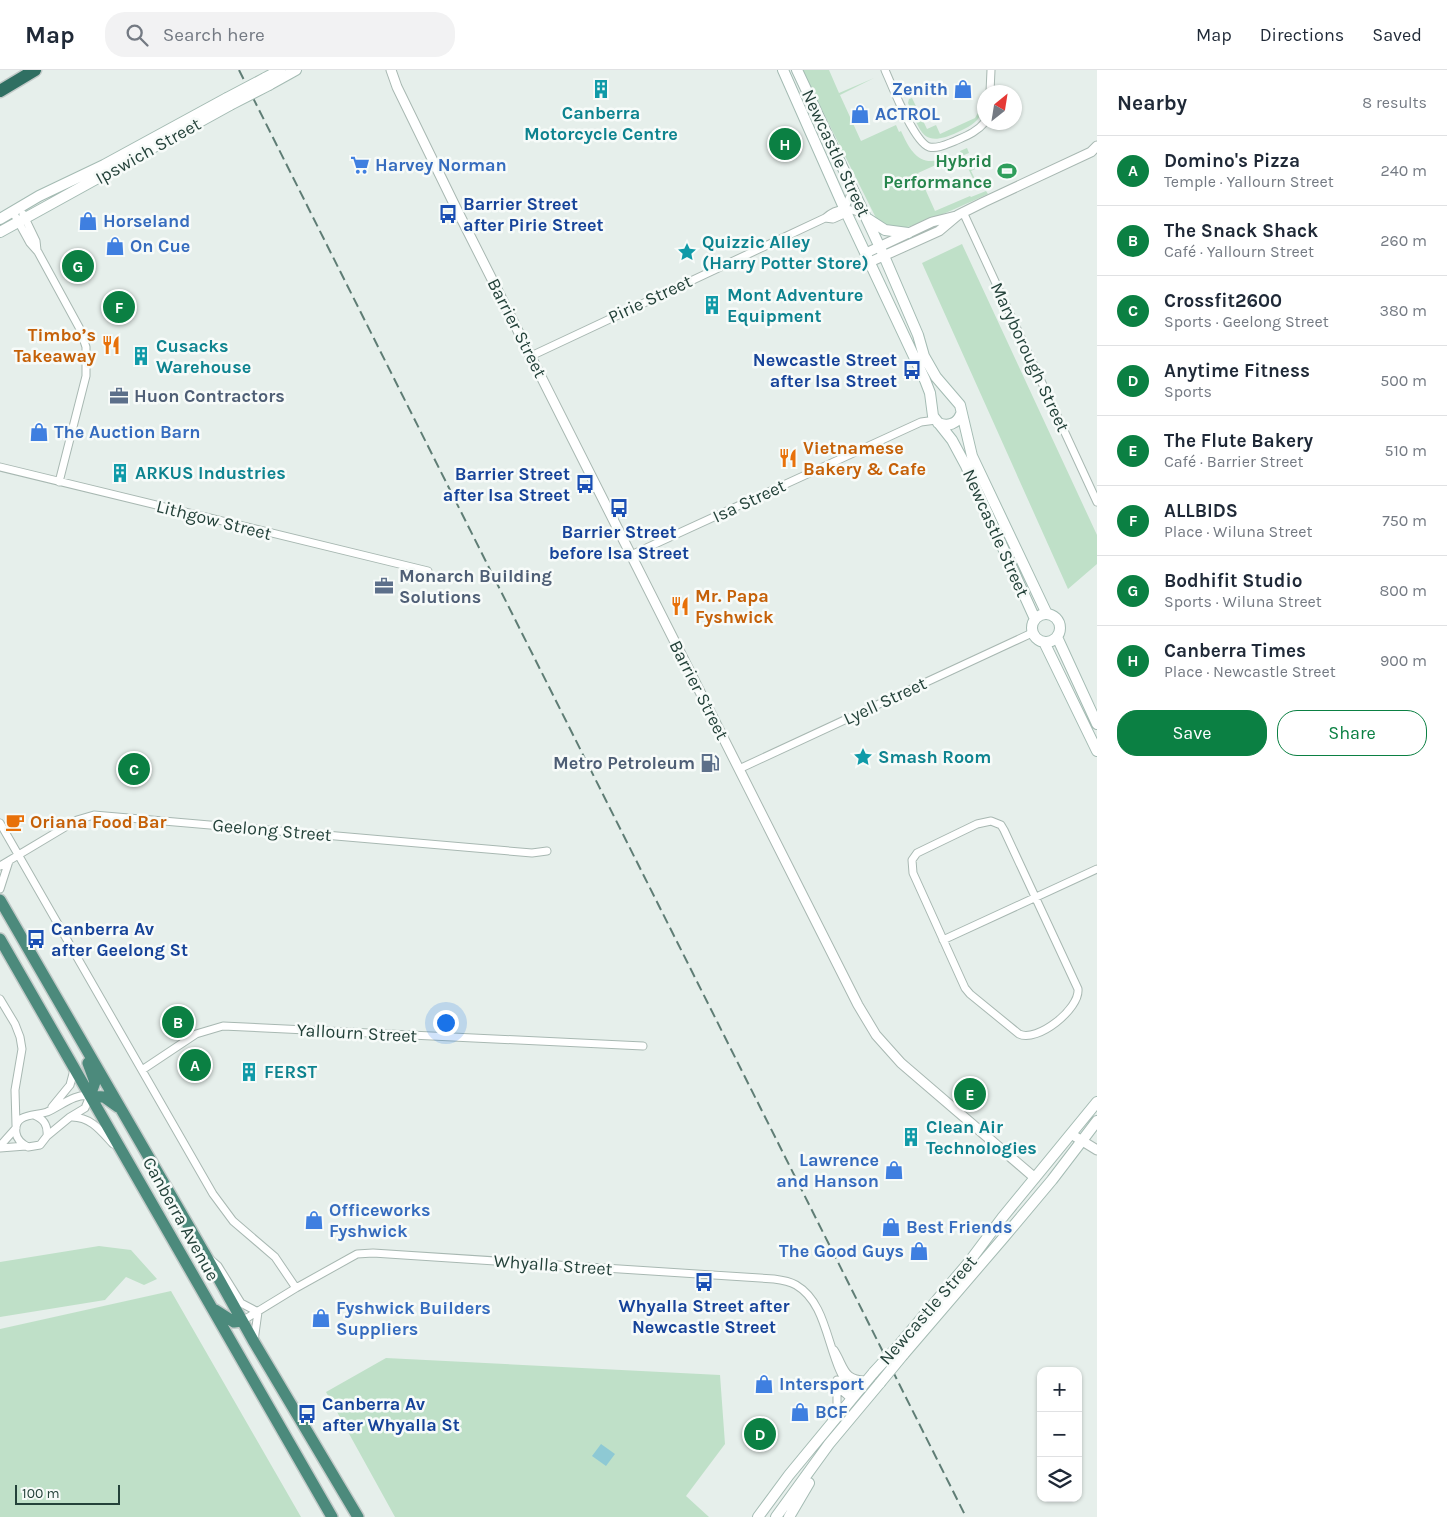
<!DOCTYPE html>
<html lang="en">
<head>
<meta charset="utf-8">
<style>
  body { margin:0; font-family:Karla,sans-serif; background:#f2f2f3; color:#1f2937 }
  .controls { position:absolute; right:15px; bottom:15px; display:grid; overflow:hidden; border-radius:10px; box-shadow:0 1px 4px #0004 }
  .controls button { width:45px; height:45px; display:grid; place-items:center; padding:0; border:0; border-bottom:1px solid #e0e1e3; background:#fff; color:#1f2937; font:25px sans-serif }
  .compass { position:absolute; left:977px; top:15px; width:45px; height:45px; border-radius:50%; background:#fff; box-shadow:0 1px 4px #0004; rotate:30deg }
  .scale { position:absolute; left:15px; bottom:12px; width:105px; box-sizing:border-box; padding-left:5px; border:2px solid #24423a; border-top:0; font-size:14px; line-height:18px; white-space:nowrap; color:#24423a; -webkit-text-stroke:4px #f7fbf9; paint-order:stroke }
  .you { position:absolute; left:445px; top:952px; width:18px; height:18px; margin:-12px; border:4px solid #fff; border-radius:50%; background:#1a73e8; box-shadow:0 0 0 8px #1a73e833 }
  .badge { display:grid; place-items:center; width:32px; height:32px; border-radius:50%; background:#0b8043; color:#fff; font-size:16px; font-weight:700 }
  .pin { position:absolute; translate:-50% -50%; border:2px solid #fff; box-shadow:0 1px 5px #0006 }
  .list { margin:0; padding:0; list-style:none }
  h2 { display:flex; justify-content:space-between; align-items:center; height:65px; margin:0; padding:0 20px; font-size:21px }
  h2 small { font-size:16px; font-weight:400; color:#747a83 }
  .list li { display:grid; grid-template-columns:32px 1fr auto; gap:15px; align-items:center; box-sizing:border-box; height:70px; padding:0 20px; border-top:1px solid #e0e1e3 }
  .list b { display:block; font-size:19px; white-space:nowrap }
  .list p { margin:0; font-size:16px; white-space:nowrap; color:#747a83 }
  .list em { font-size:16px; font-style:normal; color:#747a83 }
  .actions { display:flex; gap:10px; padding:15px 20px }
  .actions a { flex:1; padding:11px 0; border:1px solid #0b8043; border-radius:20px; text-align:center; font-size:18px; color:#0b8043 }
  .actions .main { background:#0b8043; color:#fff }
  .icon { flex:none; width:28px; height:28px; fill:none; stroke:currentColor; stroke-width:2; stroke-linecap:round; stroke-linejoin:round }
  .map { position:relative; flex:none; width:1097px; height:1447px; overflow:hidden }
  header { display:flex; align-items:center; gap:30px; box-sizing:border-box; height:70px; padding:0 25px; background:#fff; border-bottom:1px solid #e0e1e3 }
  header strong { font-size:24px }
  nav { display:flex; gap:28px; margin-inline-start:auto; font-size:18px }
  .search { width:350px; height:45px; background:#f2f2f3; display:flex; align-items:center; gap:12px; box-sizing:border-box; padding:0 18px; border-radius:20px; color:#747a83; font-size:19px }
  main { display:flex }
  aside { flex:1; background:#fff }
  .map>svg:first-child { display:block }
  .green { fill:#bfe0c8 }
  .water { fill:#8ec9d4 }
  .lines { fill:none; stroke-linecap:round; stroke-linejoin:round }
  .minor-casing { stroke:#a8b8b2; stroke-width:9 }
  .tertiary-casing { stroke:#a8b8b2; stroke-width:11 }
  .secondary-casing { stroke:#a4bbb3; stroke-width:12 }
  .trunk-casing { stroke:#c2cac8; stroke-width:14 }
  .motorway-casing { stroke:#c2cac8; stroke-width:15 }
  .minor { stroke:#fff; stroke-width:7 }
  .tertiary { stroke:#fff; stroke-width:9 }
  .secondary { stroke:#fff; stroke-width:10 }
  .trunk { stroke:#4c8a7c; stroke-width:11 }
  .motorway { stroke:#2f6f62; stroke-width:12 }
  .rail { stroke:#5f7d75; stroke-width:2; stroke-dasharray:10 5; stroke-linecap:butt }
  .secondary-bridge-casing { stroke:#a4bbb3; stroke-width:12; stroke-linecap:butt }
  .secondary-bridge { stroke:#fff; stroke-width:10 }
  .labels { text-anchor:middle; stroke-width:5; stroke-linejoin:round; paint-order:stroke }
  .shop-label { font-size:18px; font-weight:bold; fill:#366cbe; stroke:#f7fbf9; text-anchor:start }
  .culture-label { font-size:18px; font-weight:bold; fill:#0d838f; stroke:#f7fbf9; text-anchor:start }
  .street-label { font-size:18px; fill:#24423a; stroke:#f7fbf9 }
  .leisure-label { font-size:18px; font-weight:bold; fill:#27864d; stroke:#f7fbf9; text-anchor:end }
  .transit-label { font-size:18px; font-weight:bold; fill:#164399; stroke:#f7fbf9; text-anchor:start }
  .food-label { font-size:18px; font-weight:bold; fill:#c56008; stroke:#f7fbf9; text-anchor:start }
  .service-label { font-size:18px; font-weight:bold; fill:#4e5e75; stroke:#f7fbf9; text-anchor:start }
</style>
</head>
<body>
<header>
<strong>Map</strong>
<div class="search"><svg class="icon" aria-label="search" viewBox="0 0 24 24"><circle cx="10" cy="10" r="6"/><path d="M15 15l6 6"/></svg>Search here</div>
<nav><a>Map</a><a>Directions</a><a>Saved</a></nav>
</header>
<main>
<div class="map">
<svg width="1097" height="1447" viewBox="0 0 1097 1447">
  <rect width="100%" height="100%" fill="#e6efeb"/>
  <path class="green" d="M802 0H829L839 23 874 8 840 25 861 71 896 55 899 62 901 61C911 83 921 99 947 87L949 89 918 103 935 141 970 126 971 127 986 121 988 124C970 132 912 160 894 159 888 158 881 152 877 150Z
    M912 28 927 59 936 55 940 64 975 48 979 41 982 43C976 54 968 57 958 62 922 79 921 62 908 33L909 29Z
    M967 78 969 83 964 85 966 90 971 87 973 91 968 93 970 98 975 95 977 98 971 101 975 109 981 107 983 113 980 116 975 113 960 81Z
    M962 174 1097 465V494L1068 519 922 193Z
    M99 1176 131 1180 157 1209 144 1215 126 1207 105 1230 0 1247V1192Z
    M171 1221 301 1447H0V1259Z
    M386 1288 720 1305 725 1374 686 1426 709 1447H395L326 1322Z"/>
  <path class="water" d="M601 1374 615 1384 606 1396 592 1386Z"/>
  <g class="lines">
    <g class="minor-casing">
      <path id="minor" d="M885 0C892 16 914 72 929 77 938 79 947 74 955 71 966 66 977 62 985 52
        M990 22 991 0
        M13 142 30 173 38 182 80 259 86 277V306L59 412
        M963 142 1097 432
        M23 144 36 171 37 180
        M825 148 833 149 842 145 853 119
        M531 286 825 148C838 136 850 138 865 145
        M0 397 428 501
        M631 485 921 352 936 350
        M739 699 1032 563
        M991 751 1001 755 1004 760 1078 919C1080 939 1037 973 1019 964L970 924 965 918 913 803 912 790 917 783 977 754Z
        M0 753 213 1124 233 1151 275 1187 296 1218
        M0 796 77 750 94 745 532 783 547 781
        M0 819 9 791
        M943 870 1097 799
        M0 929 15 954 20 967 22 979 15 1020 16 1055
        M142 1000 196 964 223 956 643 976
        M52 1037 70 1015 74 1000
        M34 1045C44 1049 48 1055 47 1066L40 1075 28 1077C22 1074 17 1070 16 1063 13 1043 35 1046 47 1042 61 1036 75 1023 90 1026L85 1038 70 1047 47 1066
        M72 1047C91 1047 101 1061 113 1074
        M0 1076 16 1058
        M0 1078 26 1076
        M211 1190 218 1196 241 1233 258 1242
        M242 1251 296 1218 357 1184 373 1183 774 1209C782 1210 789 1211 796 1215 832 1236 826 1295 855 1324
        M254 1271 258 1242
        M834 1280C845 1297 843 1311 867 1310
        M838 1313 842 1321 851 1329
        M832 1350 837 1335V1310"/>
    </g>
    <g class="tertiary-casing">
      <path id="tertiary" d="M391 0 397 17 456 138 858 935 876 965 901 993 1035 1108
        M866 183 932 152 956 146
        M870 192 939 161 958 145 984 132 1091 82 1097 76
        M1071 1064 1097 1080"/>
    </g>
    <g class="secondary-casing">
      <path id="secondary" d="M783 0 845 140 925 310 930 323 933 346 952 370 966 396 1035 549
        M797 0 884 186 918 265 924 286 936 307 960 335 972 386 1047 544
        M265 8 280 0
        M269 15 296 0
        M0 149 39 126 104 95 227 28
        M868 149 885 160 908 163
        M0 162 230 35
        M938 353C948 357 957 354 961 344
        M1032 558a14 14 0 1 1 28 0a14 14 0 1 1-28 0Z
        M1057 567 1097 654
        M1044 572 1097 681
        M898 1276 969 1192 1002 1148 1097 1032
        M903 1285 1005 1166 1052 1110 1097 1051
        M758 1447 789 1405 874 1302
        M776 1447 829 1374 880 1313
        M789 1447 809 1413"/>
    </g>
    <g class="trunk-casing">
      <path id="trunk" d="M0 830 206 1186 254 1272 358 1447
        M0 869 332 1447
        M88 993 95 1012 90 1026
        M90 1026 104 1027 118 1037
        M215 1240 234 1252 242 1251"/>
    </g>
    <g class="motorway-casing">
      <path id="motorway" d="M0 21 35 0"/>
    </g>
    <use href="#minor" class="minor"/>
    <use href="#tertiary" class="tertiary"/>
    <use href="#secondary" class="secondary"/>
    <use href="#trunk" class="trunk"/>
    <use href="#motorway" class="motorway"/>
    <path class="rail" d="M239 0 966 1447"/>
    <g class="secondary-bridge-casing">
      <path id="secondary-bridge" d="M227 28 265 8
        M230 35 269 15
        M874 1302 898 1276
        M880 1313 903 1285"/>
    </g>
    <use href="#secondary-bridge" class="secondary-bridge"/>
  </g>
  <defs>
    <g id="building-bare" transform="scale(1.5)"><path d="M-4-6H4V6H1V3H-1V6H-4ZM-2.5-4.3h1.7v1.8h-1.7ZM.8-4.3h1.7v1.8H.8ZM-2.5-1h1.7V.8h-1.7ZM.8-1h1.7V.8H.8Z" fill="#0f9aa8" stroke="#f7fbf9" stroke-width="2.5" paint-order="stroke"/></g>
    <g id="shop-bare" transform="scale(1.5)"><path d="M-5-2.5h2.3a2.7 3.5 0 0 1 5.4 0H5L5.5 6h-11ZM-1.5-2.5h3a1.5 2.3 0 0 0-3 0Z" fill="#3f7fe0" stroke="#f7fbf9" stroke-width="2.5" paint-order="stroke"/></g>
    <g id="supermarket-bare" transform="scale(1.5)"><path d="M-6-5.5h2.5l.6 2H6L4.5 2H-2.5L-4.4-4H-6ZM-1.5 3.2a1.3 1.3 0 1 0 .1 0ZM3 3.2a1.3 1.3 0 1 0 .1 0Z" fill="#3f7fe0" stroke="#f7fbf9" stroke-width="2.5" paint-order="stroke"/></g>
    <g id="stadium-bare" transform="scale(1.5)"><path d="M0-5a6.5 5 0 1 0 0 10a6.5 5 0 1 0 0-10ZM-3.5-1.8h7v3.6h-7Z" fill="#2e9e5b" stroke="#f7fbf9" stroke-width="2.5" paint-order="stroke"/></g>
    <g id="bus-bare" transform="scale(1.5)"><path d="M-5-6H5V4H4V6H2V4H-2V6H-4V4H-5ZM-3.5-4V0h7V-4ZM-3.5 1.2v1.5H-2V1.2ZM2 1.2v1.5H3.5V1.2Z" fill="#1a4fb4" stroke="#f7fbf9" stroke-width="2.5" paint-order="stroke"/></g>
    <g id="sight-bare" transform="scale(1.5)"><path d="M0-6L1.8-2.2L6-1.7L2.9 1.2L3.7 5.4L0 3.3L-3.7 5.4L-2.9 1.2L-6-1.7L-1.8-2.2Z" fill="#0f9aa8" stroke="#f7fbf9" stroke-width="2.5" paint-order="stroke"/></g>
    <g id="restaurant-bare" transform="scale(1.5)"><path d="M-5-6h1v4h1v-4h1v4h1v-4h1v5L-1.5 .5V6h-2V.5L-5-1ZM5-6V6H3V1.5H1.5Q1.5-4 5-6Z" fill="#e8710a" stroke="#f7fbf9" stroke-width="2.5" paint-order="stroke"/></g>
    <g id="office-bare" transform="scale(1.5)"><path d="M-6-3h4V-5.5h4V-3h4V5H-6ZM-1-4.5V-3h2v-1.5ZM-6 0V1H6V0Z" fill="#5c6f8a" stroke="#f7fbf9" stroke-width="2.5" paint-order="stroke"/></g>
    <g id="fuel-bare" transform="scale(1.5)"><path d="M-5.5-6h7V0h2V4h1.3V-2.5L3-4.5l.8-.8L6-3V5H2.5V1h-1V6h-7ZM-4.2-4.7v3.2H.2V-4.7Z" fill="#5c6f8a" stroke="#f7fbf9" stroke-width="2.5" paint-order="stroke"/></g>
    <g id="cafe-bare" transform="scale(1.5)"><path d="M-5.5-4.5H6V0H3Q3 3.5 0 3.5H-2.5Q-5.5 3.5-5.5 0ZM3-3.2v2h1.7v-2ZM-6 4.5H4V6H-6Z" fill="#e8710a" stroke="#f7fbf9" stroke-width="2.5" paint-order="stroke"/></g>
  </defs>
  <g fill-rule="evenodd">
    <use href="#building-bare" x="601" y="19"/>
    <use href="#shop-bare" x="963" y="19"/>
    <use href="#shop-bare" x="860" y="44"/>
    <use href="#supermarket-bare" x="360" y="95"/>
    <use href="#stadium-bare" x="1007" y="101"/>
    <use href="#bus-bare" x="448" y="144"/>
    <use href="#shop-bare" x="88" y="151"/>
    <use href="#shop-bare" x="115" y="176"/>
    <use href="#sight-bare" x="687" y="182"/>
    <use href="#building-bare" x="712" y="235"/>
    <use href="#restaurant-bare" x="111" y="275"/>
    <use href="#building-bare" x="141" y="286"/>
    <use href="#bus-bare" x="912" y="300"/>
    <use href="#office-bare" x="119" y="326"/>
    <use href="#shop-bare" x="39" y="362"/>
    <use href="#restaurant-bare" x="788" y="388"/>
    <use href="#building-bare" x="120" y="403"/>
    <use href="#bus-bare" x="585" y="414"/>
    <use href="#bus-bare" x="619" y="438"/>
    <use href="#office-bare" x="384" y="516"/>
    <use href="#restaurant-bare" x="680" y="536"/>
    <use href="#sight-bare" x="863" y="687"/>
    <use href="#fuel-bare" x="710" y="693"/>
    <use href="#cafe-bare" x="15" y="752"/>
    <use href="#bus-bare" x="36" y="869"/>
    <use href="#building-bare" x="249" y="1002"/>
    <use href="#building-bare" x="911" y="1067"/>
    <use href="#shop-bare" x="894" y="1100"/>
    <use href="#shop-bare" x="314" y="1150"/>
    <use href="#shop-bare" x="891" y="1157"/>
    <use href="#shop-bare" x="919" y="1181"/>
    <use href="#bus-bare" x="704" y="1212"/>
    <use href="#shop-bare" x="321" y="1248"/>
    <use href="#shop-bare" x="764" y="1314"/>
    <use href="#shop-bare" x="800" y="1342"/>
    <use href="#bus-bare" x="307" y="1344"/>
  </g>
  <g class="labels">
    <g class="shop-label">
      <text x="948" y="25" text-anchor="end">Zenith</text>
      <text x="875" y="50">ACTROL</text>
      <text x="375" y="101">Harvey Norman</text>
      <text x="103" y="157">Horseland</text>
      <text x="130" y="182">On Cue</text>
      <text x="54" y="368">The Auction Barn</text>
      <text x="879" y="1096" text-anchor="end">Lawrence<tspan x="879" dy="21">and Hanson</tspan></text>
      <text x="329" y="1146">Officeworks<tspan x="329" dy="21">Fyshwick</tspan></text>
      <text x="906" y="1163">Best Friends</text>
      <text x="904" y="1187" text-anchor="end">The Good Guys</text>
      <text x="336" y="1244">Fyshwick Builders<tspan x="336" dy="21">Suppliers</tspan></text>
      <text x="779" y="1320">Intersport</text>
      <text x="815" y="1348">BCF</text>
    </g>
    <g class="culture-label">
      <text x="601" y="49" text-anchor="middle">Canberra<tspan x="601" dy="21">Motorcycle Centre</tspan></text>
      <text x="702" y="178">Quizzic Alley<tspan x="702" dy="21">(Harry Potter Store)</tspan></text>
      <text x="727" y="231">Mont Adventure<tspan x="727" dy="21">Equipment</tspan></text>
      <text x="156" y="282">Cusacks<tspan x="156" dy="21">Warehouse</tspan></text>
      <text x="135" y="409">ARKUS Industries</text>
      <text x="878" y="693">Smash Room</text>
      <text x="264" y="1008">FERST</text>
      <text x="926" y="1063">Clean Air<tspan x="926" dy="21">Technologies</tspan></text>
    </g>
    <g class="street-label">
      <text transform="translate(148 81) rotate(-29)" y="6">Ipswich Street</text>
      <text transform="translate(836 83) rotate(65)" y="6">Newcastle Street</text>
      <text transform="translate(650 229) rotate(-25)" y="6">Pirie Street</text>
      <text transform="translate(517 258) rotate(63)" y="6">Barrier Street</text>
      <text transform="translate(1030 287) rotate(65)" y="6">Maryborough Street</text>
      <text transform="translate(749 431) rotate(-25)" y="6">Isa Street</text>
      <text transform="translate(214 450) rotate(14)" y="6">Lithgow Street</text>
      <text transform="translate(996 463) rotate(66)" y="6">Newcastle Street</text>
      <text transform="translate(699 620) rotate(63)" y="6">Barrier Street</text>
      <text transform="translate(885 631) rotate(-25)" y="6">Lyell Street</text>
      <text transform="translate(272 760) rotate(5)" y="6">Geelong Street</text>
      <text transform="translate(357 963) rotate(3)" y="6">Yallourn Street</text>
      <text transform="translate(181 1149) rotate(61)" y="6">Canberra Avenue</text>
      <text transform="translate(553 1195) rotate(4)" y="6">Whyalla Street</text>
      <text transform="translate(928 1240) rotate(-49)" y="6">Newcastle Street</text>
    </g>
    <g class="leisure-label">
      <text x="992" y="97">Hybrid<tspan x="992" dy="21">Performance</tspan></text>
    </g>
    <g class="transit-label">
      <text x="463" y="140">Barrier Street<tspan x="463" dy="21">after Pirie Street</tspan></text>
      <text x="897" y="296" text-anchor="end">Newcastle Street<tspan x="897" dy="21">after Isa Street</tspan></text>
      <text x="570" y="410" text-anchor="end">Barrier Street<tspan x="570" dy="21">after Isa Street</tspan></text>
      <text x="619" y="468" text-anchor="middle">Barrier Street<tspan x="619" dy="21">before Isa Street</tspan></text>
      <text x="51" y="865">Canberra Av<tspan x="51" dy="21">after Geelong St</tspan></text>
      <text x="704" y="1242" text-anchor="middle">Whyalla Street after<tspan x="704" dy="21">Newcastle Street</tspan></text>
      <text x="322" y="1340">Canberra Av<tspan x="322" dy="21">after Whyalla St</tspan></text>
    </g>
    <g class="food-label">
      <text x="96" y="271" text-anchor="end">Timbo’s<tspan x="96" dy="21">Takeaway</tspan></text>
      <text x="803" y="384">Vietnamese<tspan x="803" dy="21">Bakery &amp; Cafe</tspan></text>
      <text x="695" y="532">Mr. Papa<tspan x="695" dy="21">Fyshwick</tspan></text>
      <text x="30" y="758">Oriana Food Bar</text>
    </g>
    <g class="service-label">
      <text x="134" y="332">Huon Contractors</text>
      <text x="399" y="512">Monarch Building<tspan x="399" dy="21">Solutions</tspan></text>
      <text x="695" y="699" text-anchor="end">Metro Petroleum</text>
    </g>
  </g>
</svg>
<div class="controls">
<button>+</button>
<button>−</button>
<button><svg class="icon" aria-label="layers" viewBox="0 0 24 24"><path d="M12 4l9 5-9 5-9-5zM3 14l9 5 9-5"/></svg></button>
</div>
<svg class="compass" viewBox="-18 -18 36 36"><path d="M0-13l5 13h-10z" fill="#e53935"/><path d="M0 13l5-13h-10z" fill="#747a83"/></svg>
<div class="scale">100 m</div>
<div class="you"></div>
<div class="pin badge" style="left:195px;top:995px">A</div>
<div class="pin badge" style="left:178px;top:952px">B</div>
<div class="pin badge" style="left:134px;top:699px">C</div>
<div class="pin badge" style="left:760px;top:1364px">D</div>
<div class="pin badge" style="left:970px;top:1024px">E</div>
<div class="pin badge" style="left:119px;top:237px">F</div>
<div class="pin badge" style="left:78px;top:196px">G</div>
<div class="pin badge" style="left:785px;top:74px">H</div>
</div>
<aside>
<h2>Nearby<small>8 results</small></h2>
<ul class="list">
<li><span class="badge">A</span><div><b>Domino's Pizza</b><p>Temple · Yallourn Street</p></div><em>240 m</em></li>
<li><span class="badge">B</span><div><b>The Snack Shack</b><p>Café · Yallourn Street</p></div><em>260 m</em></li>
<li><span class="badge">C</span><div><b>Crossfit2600</b><p>Sports · Geelong Street</p></div><em>380 m</em></li>
<li><span class="badge">D</span><div><b>Anytime Fitness</b><p>Sports</p></div><em>500 m</em></li>
<li><span class="badge">E</span><div><b>The Flute Bakery</b><p>Café · Barrier Street</p></div><em>510 m</em></li>
<li><span class="badge">F</span><div><b>ALLBIDS</b><p>Place · Wiluna Street</p></div><em>750 m</em></li>
<li><span class="badge">G</span><div><b>Bodhifit Studio</b><p>Sports · Wiluna Street</p></div><em>800 m</em></li>
<li><span class="badge">H</span><div><b>Canberra Times</b><p>Place · Newcastle Street</p></div><em>900 m</em></li>
</ul>
<div class="actions"><a class="main">Save</a><a>Share</a></div>
</aside>
</main>
</body>
</html>
